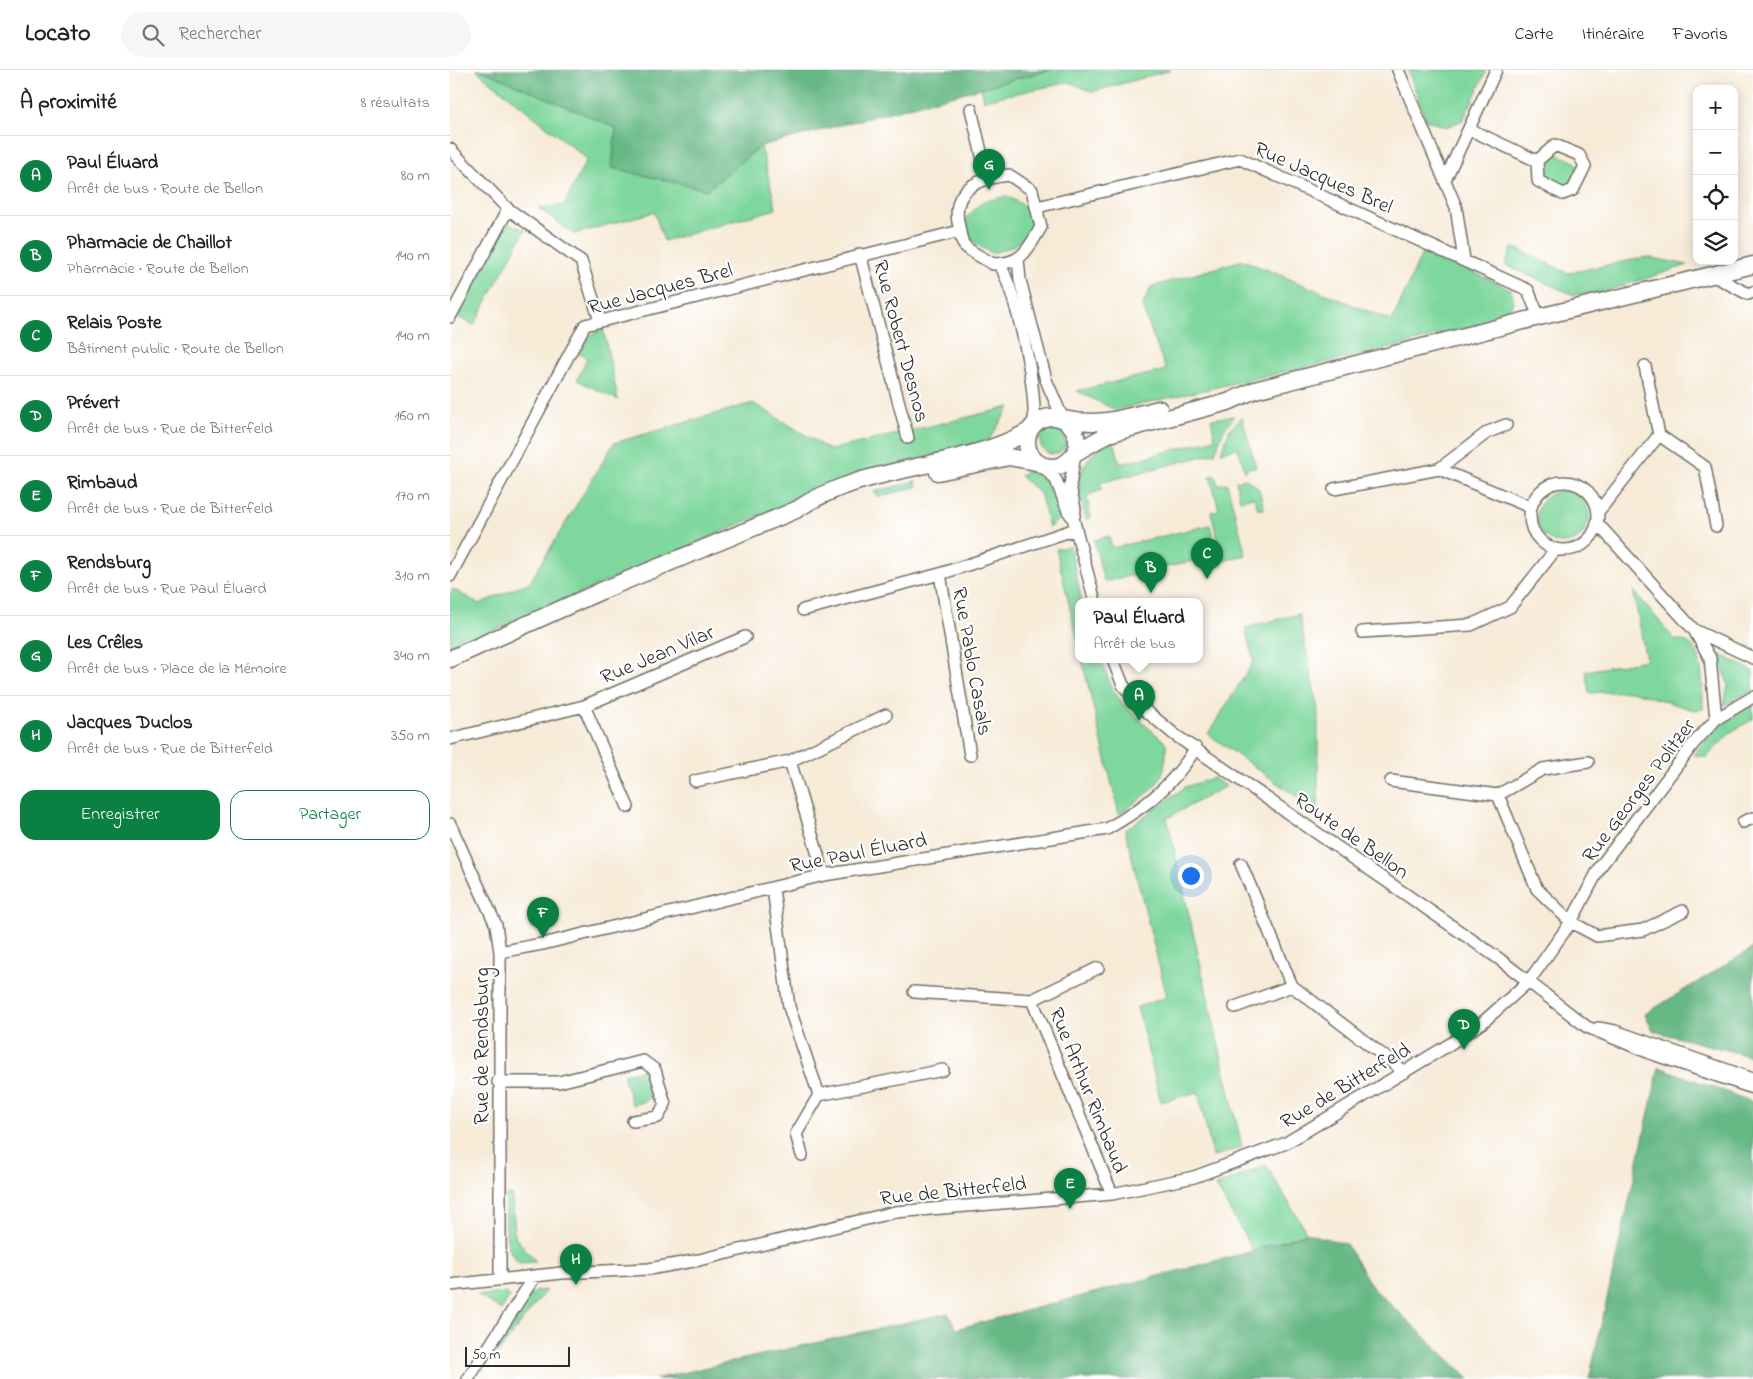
<!DOCTYPE html>
<html lang="fr">
<head>
<meta charset="utf-8">
<style>
  body { margin:0; font-family:"Indie Flower",sans-serif; background:#f6f6f6; color:#202124 }
  .controls { position:absolute; right:15px; top:15px; display:grid; overflow:hidden; border-radius:10px; box-shadow:0 2px 12px #0003 }
  .controls button { width:45px; height:45px; display:grid; place-items:center; padding:0; border:0; border-bottom:1px solid #e0e0e0; background:#fff; color:#202124; font:25px sans-serif }
  .scale { position:absolute; left:15px; bottom:12px; width:105px; box-sizing:border-box; padding-left:5px; border:2px solid #2b2b2b; border-top:0; font-size:14px; line-height:18px; white-space:nowrap; color:#2b2b2b; -webkit-text-stroke:4px #fff; paint-order:stroke }
  .you { position:absolute; left:740px; top:805px; width:18px; height:18px; margin:-12px; border:4px solid #fff; border-radius:50%; background:#1a73e8; box-shadow:0 0 0 8px #1a73e833 }
  .badge { display:grid; place-items:center; width:32px; height:32px; border-radius:50%; background:#0b8043; color:#fff; font-size:16px; font-weight:700 }
  .pin { position:absolute; translate:-50% -41px; filter:drop-shadow(0 1px 2px #0008) }
  .pin::after { content:''; position:absolute; top:26px; width:18px; height:15px; background:inherit; clip-path:polygon(0 0,100% 0,50% 100%) }
  .popup { position:absolute; left:625px; top:528px; width:128px; height:65px; box-sizing:border-box; display:grid; place-content:center; border-radius:10px; background:#fff; filter:drop-shadow(0 1px 4px #0005); font-size:16px; white-space:nowrap; color:#757577 }
  .popup b { font-size:19px; color:#202124 }
  .popup::after { content:''; position:absolute; left:50%; top:100%; margin-left:-10px; border:10px solid transparent; border-top-color:#fff }
  .list { margin:0; padding:0; list-style:none }
  h2 { display:flex; justify-content:space-between; align-items:center; height:65px; margin:0; padding:0 20px; font-size:21px }
  h2 small { font-size:16px; font-weight:400; color:#757577 }
  .list li { display:grid; grid-template-columns:32px 1fr auto; gap:15px; align-items:center; box-sizing:border-box; height:80px; padding:0 20px; border-top:1px solid #e0e0e0 }
  .list b { display:block; font-size:19px; white-space:nowrap }
  .list p { margin:0; font-size:16px; white-space:nowrap; color:#757577 }
  .list em { font-size:16px; font-style:normal; color:#757577 }
  .actions { display:flex; gap:10px; padding:15px 20px }
  .actions a { flex:1; padding:11px 0; border:1px solid #0b8043; border-radius:15px; text-align:center; font-size:18px; color:#0b8043 }
  .actions .main { background:#0b8043; color:#fff }
  .icon { flex:none; width:28px; height:28px; fill:none; stroke:currentColor; stroke-width:2; stroke-linecap:round; stroke-linejoin:round }
  .map { position:relative; flex:none; width:1303px; height:1309px; overflow:hidden }
  header { display:flex; align-items:center; gap:30px; box-sizing:border-box; height:70px; padding:0 25px; background:#fff; border-bottom:1px solid #e0e0e0 }
  header strong { font-size:24px }
  nav { display:flex; gap:28px; margin-inline-start:auto; font-size:18px }
  .search { width:350px; height:45px; background:#f6f6f6; display:flex; align-items:center; gap:12px; box-sizing:border-box; padding:0 18px; border-radius:28px; color:#757577; font-size:19px }
  main { display:flex }
  aside { flex:1; background:#fff }
  .map>svg:first-child { display:block }
  .green { fill:#7ed79c; stroke:#548164 }
  .forest { fill:#66b884; stroke:#487258 }
  .lines { fill:none; stroke-linecap:round; stroke-linejoin:round }
  .street-casing { stroke:#726e68; stroke-width:14 }
  .secondary-casing { stroke:#726e68; stroke-width:19 }
  .street { stroke:#fff; stroke-width:11 }
  .secondary { stroke:#fff; stroke-width:16 }
  .labels { text-anchor:middle; stroke-width:4.5; stroke-linejoin:round; paint-order:stroke }
  .street-label { font-size:21px; fill:#2b2b2b; stroke:#fff }
</style>
</head>
<body>
<header>
<strong>Locato</strong>
<div class="search"><svg class="icon" aria-label="search" viewBox="0 0 24 24"><circle cx="10" cy="10" r="6"/><path d="M15 15l6 6"/></svg>Rechercher</div>
<nav><a>Carte</a><a>Itinéraire</a><a>Favoris</a></nav>
</header>
<main>
<aside>
<h2>À proximité<small>8 résultats</small></h2>
<ul class="list">
<li><span class="badge">A</span><div><b>Paul Éluard</b><p>Arrêt de bus · Route de Bellon</p></div><em>80 m</em></li>
<li><span class="badge">B</span><div><b>Pharmacie de Chaillot</b><p>Pharmacie · Route de Bellon</p></div><em>140 m</em></li>
<li><span class="badge">C</span><div><b>Relais Poste</b><p>Bâtiment public · Route de Bellon</p></div><em>140 m</em></li>
<li><span class="badge">D</span><div><b>Prévert</b><p>Arrêt de bus · Rue de Bitterfeld</p></div><em>160 m</em></li>
<li><span class="badge">E</span><div><b>Rimbaud</b><p>Arrêt de bus · Rue de Bitterfeld</p></div><em>170 m</em></li>
<li><span class="badge">F</span><div><b>Rendsburg</b><p>Arrêt de bus · Rue Paul Éluard</p></div><em>310 m</em></li>
<li><span class="badge">G</span><div><b>Les Crêles</b><p>Arrêt de bus · Place de la Mémoire</p></div><em>340 m</em></li>
<li><span class="badge">H</span><div><b>Jacques Duclos</b><p>Arrêt de bus · Rue de Bitterfeld</p></div><em>350 m</em></li>
</ul>
<div class="actions"><a class="main">Enregistrer</a><a>Partager</a></div>
</aside>
<div class="map">
<svg width="1303" height="1309" viewBox="0 0 1303 1309">
  <rect width="100%" height="100%" fill="#fff"/>
  <filter id="ink" filterUnits="userSpaceOnUse"><feTurbulence type="fractalNoise" baseFrequency=".02" numOctaves="2"/><feDisplacementMap in="SourceGraphic" scale="10" xChannelSelector="R" yChannelSelector="G"/><feConvolveMatrix kernelMatrix="1 2 1 2 8 2 1 2 1" color-interpolation-filters="sRGB"/></filter>
  <filter id="wash" filterUnits="userSpaceOnUse"><feTurbulence type="fractalNoise" baseFrequency=".0096" numOctaves="4" result="noise"/><feDisplacementMap in="SourceGraphic" scale="20" xChannelSelector="R" yChannelSelector="G"/><feGaussianBlur stdDeviation="1.12" result="paint"/><feColorMatrix in="noise" values="0 0 0 0 0 0 0 0 0 0 0 0 0 0 0 0 0 1.4 0 .05"/><feComposite in="paint" operator="in"/></filter>
  <g filter="url(#wash)">
    <rect width="100%" height="100%" fill="#f7ebd8"/>
    <path class="green" d="M26 0H32L166 55 162 98 257 120 311 76 326 139 214 171 204 142 124 164 88 138 114 135 137 89Z
      M600 0H721L642 22 620 12 534 30 531 17Z
      M958 0H1032L1036 2 1013 50 996 57 976 50Z
      M1104 83 1125 92 1128 97 1119 116C1109 117 1096 109 1091 100L1099 87Z
      M556 126 579 138C588 169 566 176 542 183 522 172 519 172 515 149L532 132Z
      M58 153 75 160 24 255 7 247Z
      M1063 177 1118 203 1197 187 1238 195 1156 221 1124 225 1055 195Z
      M974 179 1060 219C1067 231 1061 238 1053 248L945 277 665 340 627 321 716 300 692 237 701 217 793 190 942 251Z
      M153 258 168 330 127 310 137 288 128 283 140 266Z
      M303 333 380 380 560 337 537 373 455 392 348 429 0 579V524L3 519 29 534 80 512 164 373Z
      M783 346V349L774 359 765 383 650 413 652 420 640 424 637 428 641 447 639 450 636 448C633 438 629 427 629 417 628 396 645 377 664 370L670 394 765 369 761 349Z
      M792 347 806 397 798 398 795 402 788 378 771 382 780 359Z
      M590 371a13 13 0 1 1 26 0a13 13 0 1 1-26 0Z
      M580 399C586 402 592 406 596 410 607 422 618 449 599 457L590 423 570 406Z
      M765 405 768 415 777 413 796 485 773 491 761 442 769 440 760 406Z
      M796 409 809 419 814 439H808L804 427 790 430 786 411Z
      M466 411 467 417 427 427 424 422Z
      M1087 447a26 26 0 1 1 52 0a26 26 0 1 1-52 0Z
      M760 455 768 485 654 512 644 470 659 466 662 478Z
      M620 476 632 532H629V577L606 479Z
      M1183 520 1225 570C1233 570 1240 572 1245 579 1253 590 1253 626 1253 639L1244 640 1181 621 1139 623 1136 601 1196 590Z
      M849 544 868 640V742L758 664 804 591 795 558Z
      M1269 584 1303 601V620L1274 635 1278 615Z
      M632 590H651L663 620 674 636 716 673C718 715 700 722 669 744Z
      M1303 634V649L1281 662 1257 687 1244 685C1261 662 1278 648 1303 634Z
      M763 708 776 716 717 748 792 1077 763 1087 748 1022 711 1032 687 937 717 927 675 760 735 717Z
      M192 1000 201 1005 207 1016C204 1030 195 1031 182 1035L173 1004Z
      M816 1095 857 1163 803 1181 766 1116Z
      M62 1125 65 1167 86 1192 69 1193C51 1179 57 1147 56 1126Z
      M96 1220 34 1301 29 1300 80 1226 86 1221Z
      M57 1223 60 1226 51 1240 28 1225Z"/>
    <path class="forest" d="M31 0H600L311 76 257 120 162 98 166 58Z
      M1303 878V987L1203 961 1195 944Z
      M1209 997 1303 1032V1309H1139Z
      M857 1163 896 1174 922 1217 1020 1309H205L498 1243 506 1259 803 1181Z"/>
  </g>
  <g filter="url(#ink)">
    <g class="lines">
      <g class="street-casing">
        <path id="street" d="M948 0 1006 137 1014 190
          M521 39 537 107
          M1019 59 1087 91 1088 111 1113 124 1123 120 1135 96 1129 85 1105 75 1087 91
          M0 79 58 139 131 191 150 251
          M559 105 582 120 591 157C578 179 573 194 543 194 534 188 521 183 514 175 510 169 510 159 508 152 502 118 530 108 559 105Z
          M995 110 1046 0
          M587 137 790 89 1078 220 1089 247
          M410 184 458 368
          M568 189 570 210 596 310 613 349
          M550 194C568 231 586 313 584 354
          M1262 205 1298 224 1303 222
          M0 247 58 139
          M1209 365 1255 397 1266 456
          M593 396 606 410 618 441 623 448 645 532
          M989 399 1038 362 1056 355
          M1080 446a34 34 0 1 1 68 0a34 34 0 1 1-68 0Z
          M884 419 989 399 1080 437
          M1148 442 1209 365 1195 296
          M624 446 625 439 620 416 625 383
          M1147 453 1244 560 1260 588 1266 649
          M490 504 520 685
          M0 506 135 255 510 161
          M353 540 490 504 626 459
          M1244 560 1303 588
          M912 562 1021 555 1060 537 1106 479
          M663 590 673 615 689 635 725 665 1048 888 1137 957 1200 983 1303 1018
          M134 636 178 737
          M0 669 134 636 295 567
          M340 691 374 805
          M245 711 340 691 436 645
          M941 711 1048 725 1093 699 1138 692
          M1048 725 1087 819 1121 852 1147 866 1193 860 1233 841
          M1293 752 1303 748
          M0 754 46 855 50 882V1209
          M791 794 842 916 955 1002
          M323 818 339 937 369 1025 346 1064 352 1085
          M50 882 97 873 374 805 657 759C697 736 721 717 746 678
          M464 922 582 930 648 898
          M582 930 662 1124
          M785 937 842 916
          M1148 958 1165 961 1303 1009
          M48 1012H109L193 991 205 1000 215 1034 208 1047 183 1051
          M369 1025 493 1000
          M0 1215 112 1203 199 1199 249 1190 445 1142 662 1124 744 1107 836 1073 997 976 1033 952 1079 911 1121 852 1150 797 1244 673 1266 649 1303 627
          M18 1309 85 1206"/>
      </g>
      <g class="secondary-casing">
        <path id="secondary" d="M577 372a25 25 0 1 1 50 0a25 25 0 1 1-50 0Z
          M613 349C650 357 673 348 709 339
          M625 383 658 364 778 332 805 320 1089 247 1303 195
          M488 402 559 387 586 392
          M0 589 151 521 346 440C415 393 508 401 579 361"/>
      </g>
      <use href="#street" class="street"/>
      <use href="#secondary" class="secondary"/>
    </g>
  </g>
  <g class="labels">
    <g class="street-label">
      <text transform="translate(874 107) rotate(24)" y="7">Rue Jacques Brel</text>
      <text transform="translate(210 218) rotate(-15)" y="7">Rue Jacques Brel</text>
      <text transform="translate(452 271) rotate(75)" y="7">Rue Robert Desnos</text>
      <text transform="translate(207 584) rotate(-23)" y="7">Rue Jean Vilar</text>
      <text transform="translate(523 591) rotate(80)" y="7">Rue Pablo Casals</text>
      <text transform="translate(1188 720) rotate(-53)" y="7">Rue Georges Politzer</text>
      <text transform="translate(902 765) rotate(35)" y="7">Route de Bellon</text>
      <text transform="translate(408 782) rotate(-11)" y="7">Rue Paul Éluard</text>
      <text transform="translate(31 976) rotate(-90)" y="7">Rue de Rendsburg</text>
      <text transform="translate(895 1015) rotate(-31)" y="7">Rue de Bitterfeld</text>
      <text transform="translate(639 1020) rotate(68)" y="7">Rue Arthur Rimbaud</text>
      <text transform="translate(503 1120) rotate(-6)" y="7">Rue de Bitterfeld</text>
    </g>
  </g>
</svg>
<div class="controls">
<button>+</button>
<button>−</button>
<button><svg class="icon" aria-label="locate" viewBox="0 0 24 24"><circle cx="12" cy="12" r="6"/><path d="M12 2v4M12 18v4M2 12h4M18 12h4"/></svg></button>
<button><svg class="icon" aria-label="layers" viewBox="0 0 24 24"><path d="M12 4l9 5-9 5-9-5zM3 14l9 5 9-5"/></svg></button>
</div>
<div class="scale">50 m</div>
<div class="you"></div>
<div class="pin badge" style="left:689px;top:651px">A</div>
<div class="popup"><b>Paul Éluard</b>Arrêt de bus</div>
<div class="pin badge" style="left:701px;top:523px">B</div>
<div class="pin badge" style="left:757px;top:509px">C</div>
<div class="pin badge" style="left:1014px;top:980px">D</div>
<div class="pin badge" style="left:620px;top:1139px">E</div>
<div class="pin badge" style="left:93px;top:868px">F</div>
<div class="pin badge" style="left:539px;top:120px">G</div>
<div class="pin badge" style="left:126px;top:1215px">H</div>
</div>
</main>
</body>
</html>
